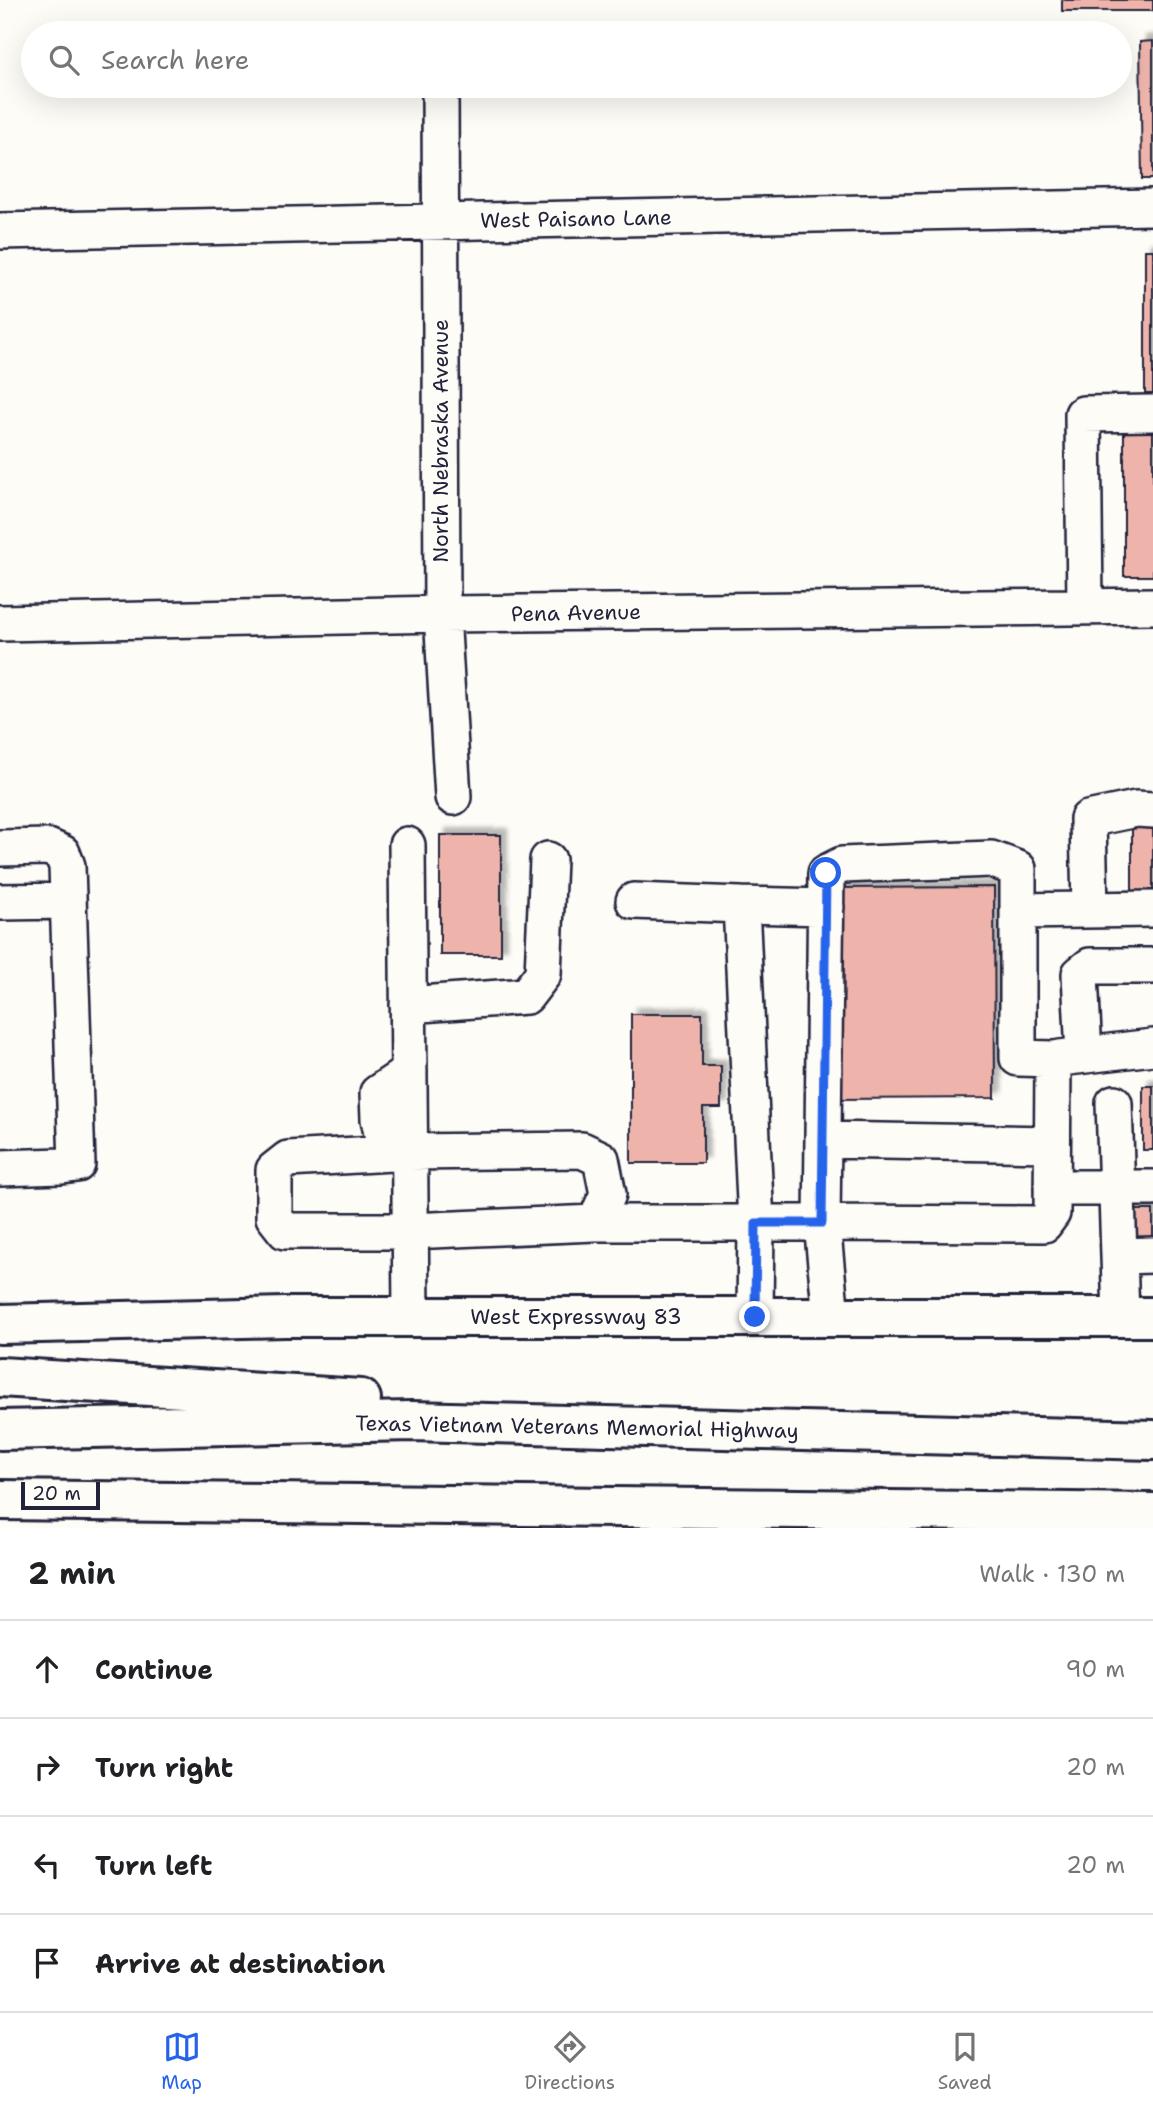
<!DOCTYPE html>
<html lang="en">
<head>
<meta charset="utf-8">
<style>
  body { margin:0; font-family:"Shantell Sans",sans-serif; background:#f2f2f2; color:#202124 }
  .scale { position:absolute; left:21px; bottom:18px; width:79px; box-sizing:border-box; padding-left:7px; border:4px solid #22223b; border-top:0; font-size:19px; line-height:24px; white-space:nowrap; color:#22223b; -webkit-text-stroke:5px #fdfcf7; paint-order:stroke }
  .stop { position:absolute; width:21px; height:21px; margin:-16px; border:5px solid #2563eb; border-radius:50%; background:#fff }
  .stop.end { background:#2563eb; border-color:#fff; box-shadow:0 2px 7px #0008 }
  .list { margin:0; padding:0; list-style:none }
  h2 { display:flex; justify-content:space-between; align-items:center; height:91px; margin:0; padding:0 28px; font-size:30px }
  h2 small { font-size:23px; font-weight:400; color:#757577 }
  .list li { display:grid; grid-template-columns:46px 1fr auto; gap:21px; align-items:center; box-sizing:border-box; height:98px; padding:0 28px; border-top:2px solid #e0e0e0 }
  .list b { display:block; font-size:26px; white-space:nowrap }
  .list em { font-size:23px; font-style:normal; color:#757577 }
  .icon { flex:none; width:38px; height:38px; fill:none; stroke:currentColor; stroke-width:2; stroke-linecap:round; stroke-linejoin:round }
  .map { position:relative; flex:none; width:1153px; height:1528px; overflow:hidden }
  .search { position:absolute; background:#fff; box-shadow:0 7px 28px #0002; left:21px; right:21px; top:21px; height:77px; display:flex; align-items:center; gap:18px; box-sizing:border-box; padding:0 24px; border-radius:38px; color:#757577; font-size:26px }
  .sheet { height:483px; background:#fff }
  nav { display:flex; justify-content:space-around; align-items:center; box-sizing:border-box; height:98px; border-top:2px solid #e0e0e0; background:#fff; font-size:19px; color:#757577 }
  nav a { display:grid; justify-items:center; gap:4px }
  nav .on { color:#2563eb }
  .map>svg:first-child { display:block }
  .building { fill:#eeb4ac; stroke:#22223b; stroke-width:2; filter:url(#shadow) }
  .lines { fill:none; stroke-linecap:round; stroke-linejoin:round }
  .minor-casing { stroke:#22223b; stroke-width:40 }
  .major-casing { stroke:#22223b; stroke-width:44 }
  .highway-casing { stroke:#22223b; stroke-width:44 }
  .minor { stroke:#fdfcf7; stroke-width:35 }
  .major { stroke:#fdfcf7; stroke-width:38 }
  .highway { stroke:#fdfcf7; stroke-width:38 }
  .route { stroke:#2563eb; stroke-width:9 }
  .labels { text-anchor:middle; stroke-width:5; stroke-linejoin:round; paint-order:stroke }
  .street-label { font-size:21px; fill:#22223b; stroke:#fdfcf7 }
</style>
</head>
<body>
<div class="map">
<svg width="1153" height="1528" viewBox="0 0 1153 1528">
  <defs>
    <filter id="shadow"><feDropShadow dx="6" dy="-6" stdDeviation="2" flood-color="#0004"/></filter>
  </defs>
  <rect width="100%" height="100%" fill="#fdfcf7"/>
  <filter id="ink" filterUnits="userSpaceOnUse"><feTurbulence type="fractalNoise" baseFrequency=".0143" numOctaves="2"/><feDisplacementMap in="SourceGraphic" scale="14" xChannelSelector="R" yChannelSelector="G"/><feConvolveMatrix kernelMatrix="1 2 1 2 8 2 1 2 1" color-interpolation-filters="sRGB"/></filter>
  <g filter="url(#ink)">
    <path class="building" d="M1062 0H1153V11H1062Z
      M1153 41V179H1142L1140 42Z
      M1145 250H1153V394H1145Z
      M1124 422H1153V576H1124Z
      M1132 820H1153V895H1132Z
      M440 835H501V955H440Z
      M994 887 995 1098 834 1099 833 888Z
      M631 1014H702V1066H721V1108H703V1163H631Z
      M1143 1086H1153V1150H1143Z
      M1133 1210H1153V1246L1134 1247Z"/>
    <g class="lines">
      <g class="minor-casing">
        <path id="minor" d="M440 86 442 614 453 797
          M0 231 1153 207
          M1085 607 1083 414 1153 413
          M0 623 442 614 1153 606
          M407 845 411 1317
          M0 848 48 847 62 853 67 866 77 1164 62 1166 0 1168
          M634 901 741 905 756 1223 755 1317
          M0 902 68 901
          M741 905 826 907
          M1090 909 1088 819 1136 809 1153 810
          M1018 911 1153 909
          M408 1005 526 996 543 974 548 860
          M1084 1055 1080 974 1090 966H1153
          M1060 1058 1153 1047
          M1114 1103 1121 1317
          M823 1140 1052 1144
          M582 1150 601 1159 608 1194 595 1223 410 1231H285L274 1217V1170L288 1159 409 1152Z
          M386 1153 379 1119 378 1093 409 1072
          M1052 1188H1153
          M595 1223C745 1223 894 1223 1044 1224L1052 1213 1053 1059 1018 1058V869L991 859 842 865 826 873 822 1223 831 1317
          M1119 1256 1153 1255"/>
      </g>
      <g class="major-casing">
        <path id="major" d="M0 1324 285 1317H1153"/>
      </g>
      <g class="highway-casing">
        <path id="highway" d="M0 1377 361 1399
          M0 1430 412 1421 1153 1440
          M0 1500 1153 1513"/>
      </g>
      <use href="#minor" class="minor"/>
      <use href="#major" class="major"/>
      <use href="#highway" class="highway"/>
    </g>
  </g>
  <g class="lines" filter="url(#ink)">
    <path class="route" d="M755 1317 756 1223H822L826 873"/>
  </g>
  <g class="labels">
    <g class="street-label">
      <text transform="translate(576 219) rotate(-1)" y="7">West Paisano Lane</text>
      <text transform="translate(441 441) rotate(-90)" y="7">North Nebraska Avenue</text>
      <text transform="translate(576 613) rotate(-1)" y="7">Pena Avenue</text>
      <text x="576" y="1324">West Expressway 83</text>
      <text transform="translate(577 1427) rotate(1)" y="7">Texas Vietnam Veterans Memorial Highway</text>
    </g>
  </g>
</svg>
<div class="scale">20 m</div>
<div class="stop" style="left:826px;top:873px"></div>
<div class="stop end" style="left:755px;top:1317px"></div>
<div class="search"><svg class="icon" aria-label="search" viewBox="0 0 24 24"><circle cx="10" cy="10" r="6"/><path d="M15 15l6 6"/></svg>Search here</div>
</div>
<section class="sheet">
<h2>2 min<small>Walk · 130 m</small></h2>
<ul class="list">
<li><svg class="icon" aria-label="ahead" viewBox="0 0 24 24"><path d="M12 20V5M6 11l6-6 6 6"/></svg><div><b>Continue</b></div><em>90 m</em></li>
<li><svg class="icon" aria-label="right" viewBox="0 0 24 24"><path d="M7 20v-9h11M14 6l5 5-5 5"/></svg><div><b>Turn right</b></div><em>20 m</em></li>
<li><svg class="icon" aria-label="left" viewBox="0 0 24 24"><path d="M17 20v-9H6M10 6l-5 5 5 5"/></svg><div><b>Turn left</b></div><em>20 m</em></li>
<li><svg class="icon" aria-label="arrive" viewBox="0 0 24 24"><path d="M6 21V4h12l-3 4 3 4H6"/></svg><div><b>Arrive at destination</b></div></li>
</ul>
</section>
<nav>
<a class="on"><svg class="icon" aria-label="map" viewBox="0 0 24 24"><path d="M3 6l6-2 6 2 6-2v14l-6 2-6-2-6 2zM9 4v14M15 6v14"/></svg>Map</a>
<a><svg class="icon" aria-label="directions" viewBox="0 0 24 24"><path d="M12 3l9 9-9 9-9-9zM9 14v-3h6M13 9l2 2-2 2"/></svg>Directions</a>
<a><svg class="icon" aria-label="saved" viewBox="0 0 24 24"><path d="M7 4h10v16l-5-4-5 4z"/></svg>Saved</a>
</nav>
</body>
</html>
